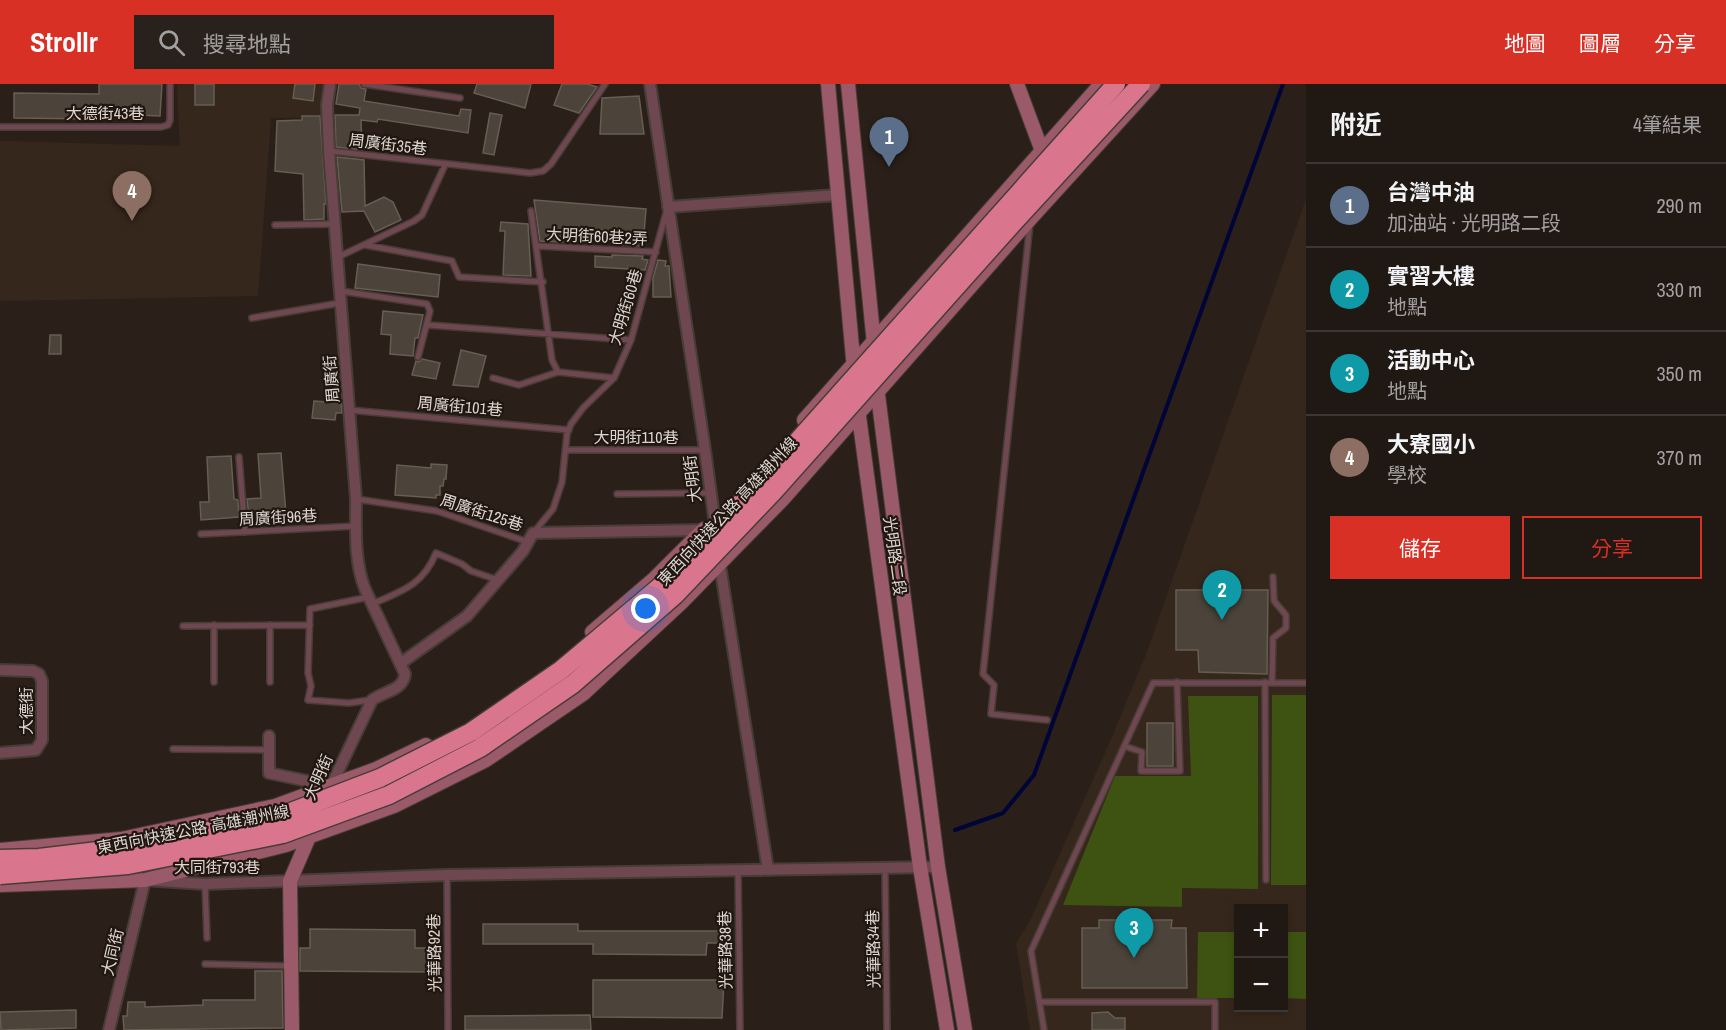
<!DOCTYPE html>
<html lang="zh-TW">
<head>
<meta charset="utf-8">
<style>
  body { margin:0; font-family:"Archivo Narrow","Noto Sans TC",sans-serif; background:#28211c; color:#f1f3f6 }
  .controls { position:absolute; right:18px; bottom:18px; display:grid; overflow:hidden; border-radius:0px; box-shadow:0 3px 9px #0003 }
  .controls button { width:54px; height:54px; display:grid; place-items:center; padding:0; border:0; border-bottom:2px solid #3d3733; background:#201813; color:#f1f3f6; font:30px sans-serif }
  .you { position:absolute; left:646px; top:525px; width:21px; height:21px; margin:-15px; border:4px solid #fff; border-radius:50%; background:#1a73e8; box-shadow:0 0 0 9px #1a73e833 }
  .badge { display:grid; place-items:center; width:39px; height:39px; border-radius:50%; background:#d93025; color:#fff; font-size:20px; font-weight:700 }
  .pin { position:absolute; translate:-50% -50px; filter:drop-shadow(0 2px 3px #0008) }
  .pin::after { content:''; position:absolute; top:32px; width:21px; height:18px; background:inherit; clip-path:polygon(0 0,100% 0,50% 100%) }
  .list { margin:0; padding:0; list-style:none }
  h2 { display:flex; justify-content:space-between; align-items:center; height:78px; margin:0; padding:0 24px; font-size:26px }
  h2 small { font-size:20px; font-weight:400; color:#a2a0a0 }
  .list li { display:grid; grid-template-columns:39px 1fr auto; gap:18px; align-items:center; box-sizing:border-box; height:84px; padding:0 24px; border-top:2px solid #3d3733 }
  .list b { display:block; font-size:22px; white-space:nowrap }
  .list p { margin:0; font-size:20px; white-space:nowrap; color:#a2a0a0 }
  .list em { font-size:20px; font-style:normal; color:#a2a0a0 }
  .actions { display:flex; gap:12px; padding:18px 24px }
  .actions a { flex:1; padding:14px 0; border:2px solid #d93025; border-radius:0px; text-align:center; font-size:21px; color:#d93025 }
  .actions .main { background:#d93025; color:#fff }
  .icon { flex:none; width:33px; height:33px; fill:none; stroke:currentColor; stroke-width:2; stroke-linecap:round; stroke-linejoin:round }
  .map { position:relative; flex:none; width:1306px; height:946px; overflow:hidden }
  header { display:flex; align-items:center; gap:36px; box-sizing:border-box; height:84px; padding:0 30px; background:#d93025; color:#fff }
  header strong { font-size:28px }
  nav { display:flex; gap:33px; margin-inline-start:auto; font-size:21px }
  .search { width:420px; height:54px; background:#28211c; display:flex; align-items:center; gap:15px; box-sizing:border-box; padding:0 21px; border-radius:0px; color:#a2a0a0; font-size:22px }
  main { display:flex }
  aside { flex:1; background:#201813 }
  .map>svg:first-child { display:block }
  .built { fill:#36271c; fill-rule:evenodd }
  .green { fill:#3e5312 }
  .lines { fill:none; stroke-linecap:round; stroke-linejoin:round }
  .stream { stroke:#000436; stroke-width:4 }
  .building { fill:#4c443a; stroke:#665d53; stroke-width:1.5 }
  .lane-casing { stroke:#473d36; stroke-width:8 }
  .street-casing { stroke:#473d36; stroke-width:14 }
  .secondary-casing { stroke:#473d36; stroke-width:16 }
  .lane { stroke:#6f4750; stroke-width:5 }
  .street { stroke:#6f4750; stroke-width:10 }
  .secondary { stroke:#9a5a69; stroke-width:14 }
  .highway-bridge-casing { stroke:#473d36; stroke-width:21; stroke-linecap:butt }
  .highway-bridge { stroke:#d9768e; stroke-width:18 }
  .labels { text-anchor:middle; stroke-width:4.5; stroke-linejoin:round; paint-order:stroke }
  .street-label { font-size:16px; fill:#ddd6d1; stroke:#211710 }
</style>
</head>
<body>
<header>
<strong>Strollr</strong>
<div class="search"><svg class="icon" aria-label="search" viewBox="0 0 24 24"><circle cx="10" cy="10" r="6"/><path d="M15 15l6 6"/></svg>搜尋地點</div>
<nav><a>地圖</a><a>圖層</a><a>分享</a></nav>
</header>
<main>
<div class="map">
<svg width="1306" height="946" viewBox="0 0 1306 946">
  <rect width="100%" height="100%" fill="#2b2019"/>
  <path class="built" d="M177 0H324L321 33 271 34 258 212 0 217V57L180 62Z
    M1306 115V946H1030L1016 859 1030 837 1112 653 1148 565ZM1238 824H1284V924H1238Z"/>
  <path class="green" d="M1272 611H1306V801H1271Z
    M1188 612H1258V805L1182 804V823L1063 821 1115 692H1191Z
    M1198 848H1238V914H1197Z
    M1284 848H1306V915L1284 914Z"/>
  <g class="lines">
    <path class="stream" d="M955 746 1003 729 1034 691 1283 0"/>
  </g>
  <path class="building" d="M99 0H162L160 32 137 31V28L97 27V35L14 34V9L99 10Z
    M195 0H214V21H195Z
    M295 0H315L313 17 293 14Z
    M339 0H359L361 4 366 5 364 17 459 32 461 25 471 26 468 49 378 35 377 38 361 36 362 66 336 63 335 31H359L360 24 336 20Z
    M477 0H531L525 24 474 9Z
    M562 0H587L597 3 579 29 554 21Z
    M639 12 644 50H600L602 14Z
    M490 29 502 31 494 71 483 69Z
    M302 32H320L326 120H324V135L304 136 303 90 275 87 277 37 302 36Z
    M337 73 364 76 365 122 384 113 393 118 401 136 375 148 364 127 342 128Z
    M534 116 646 125 643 162 613 161 614 147 564 143 563 158 540 157Z
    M501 138 528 140 531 192 503 191 505 147H500Z
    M612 171 643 172 642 175 648 176 645 186 595 183V172L612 173Z
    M658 176 666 177 665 182H669L671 213H653V194Z
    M358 180 440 191 438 213 355 204Z
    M383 227 423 231 418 254H415L413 272 390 270 391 251 381 250Z
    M50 251H61V270H49Z
    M461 266 486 272 478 303 453 301Z
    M422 275 440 279 436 295 412 291 416 277 419 278Z
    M314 317 341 319 342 329H336L335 336 312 334Z
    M281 369 286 430 249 433 247 415 261 414 258 370Z
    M231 372 234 415 238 416 239 433 201 436 200 418H209L207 373Z
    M431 380 447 381 446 395H444L443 402H440V411H436V414L395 411 397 381 431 384Z
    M1176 506H1268L1267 590 1199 588 1198 566H1176Z
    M1147 639H1173V682H1147Z
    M1099 836H1172L1171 844H1186L1187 904H1082V844H1099Z
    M483 840H578V847H731V859H707L706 871 593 870V860H483Z
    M310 845 415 846V864H430V888L300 887V864H310Z
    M255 887H282L283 944 124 946 123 932H127L128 918H145V923L203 921V916H255Z
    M593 896H724L722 934 593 933Z
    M76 926V944L1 946 0 928Z
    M1108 928 1115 934H1125V946H1092V929Z
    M590 931 591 946H465V932Z"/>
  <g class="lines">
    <g class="lane-casing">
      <path id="lane" d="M364 0 460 14
        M0 43H161L168 41 170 36V0
        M330 67 530 89 543 87 551 80 605 0
        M1030 139 983 590 994 601 991 630 1047 636
        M275 141 334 140
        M365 161 452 177 459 193 543 198
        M538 162 656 168
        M338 173 414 137 422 131 445 81
        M341 207 427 220 430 227 418 273
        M252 234 340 219
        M428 241 631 256
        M558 288 614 294
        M493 294 519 301 558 288 552 276 531 127
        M349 326 569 346
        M567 366H705
        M239 373 245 448
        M617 410 710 409
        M356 415 437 427 528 458
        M534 448 553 425 562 398 567 350 571 340 583 324 614 294 631 256 666 129
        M201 450 356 442
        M369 513 310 525 308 589 311 602 308 616 349 619 370 616
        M372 520C402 507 423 501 436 469L462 480 471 487 498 496
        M214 541V598
        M270 541V598
        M183 542 310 541
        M1265 598 1266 796
        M1272 598 1273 554 1286 544V531L1274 517 1273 493
        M1124 662 1142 668 1141 687H1180L1177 598
        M173 665 269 666
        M885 784 887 946
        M738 786 740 946
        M447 792 448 946
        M205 800 207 854
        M205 880 290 882
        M1040 918H1215V946
        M1044 946 1031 867 1153 599H1306"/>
    </g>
    <g class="street-casing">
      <path id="street" d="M650 0 705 366 716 448
        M668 123 838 111
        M719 475 768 786
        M401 579 467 532 523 467 533 449 702 446
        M0 586 33 587 39 590 42 597V656L36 666 0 669
        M269 652V689L331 702 372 616C384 607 403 607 405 590L365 505C354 477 356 445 356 415L329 67 327 21 330 0
        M109 946 145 796 205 800 447 791 938 783"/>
    </g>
    <g class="secondary-casing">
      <path id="secondary" d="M828 0 854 285
        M848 0 874 260
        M1017 0 1042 67 1040 74
        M877 303 938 783 965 946
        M858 325 920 783 947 946
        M804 336 1101 0
        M592 548 655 494 704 445
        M0 766 121 755 275 722 376 685 426 661
        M0 801 145 796 286 761 394 722 486 676 583 610 682 518 783 415 1031 134 1153 0
        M292 946 290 797 328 709"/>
    </g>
    <use href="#lane" class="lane"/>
    <use href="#street" class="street"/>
    <use href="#secondary" class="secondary"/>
    <g class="highway-bridge-casing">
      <path id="highway-bridge" d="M0 775 39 774 123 764 278 733 380 694 471 648 561 586 662 501 762 397 1116 0
        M0 791 128 781 283 750 389 711 480 664 573 600 675 511 774 407 1013 139 1141 0"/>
    </g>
    <use href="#highway-bridge" class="highway-bridge"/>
  </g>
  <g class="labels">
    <g class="street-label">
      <text x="105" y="35">大德街43巷</text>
      <text transform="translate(388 60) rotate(7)" y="6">周廣街35巷</text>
      <text transform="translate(597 152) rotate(3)" y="6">大明街60巷2弄</text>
      <text transform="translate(625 223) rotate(-73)" y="6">大明街60巷</text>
      <text transform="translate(331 295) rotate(-95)" y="6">周廣街</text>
      <text transform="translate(460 322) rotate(5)" y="6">周廣街101巷</text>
      <text x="636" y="359">大明街110巷</text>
      <text transform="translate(692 395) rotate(-97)" y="6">大明街</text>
      <text transform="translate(727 427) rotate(-47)" y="6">東西向快速公路 高雄潮州線</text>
      <text transform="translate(482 428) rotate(18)" y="6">周廣街125巷</text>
      <text transform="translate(278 433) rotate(-3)" y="6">周廣街96巷</text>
      <text transform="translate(895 472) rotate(82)" y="6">光明路二段</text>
      <text transform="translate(26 627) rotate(-90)" y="6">大德街</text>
      <text transform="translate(318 693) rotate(-66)" y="6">大明街</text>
      <text transform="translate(193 745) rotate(-11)" y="6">東西向快速公路 高雄潮州線</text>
      <text x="217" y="789">大同街793巷</text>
      <text transform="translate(873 865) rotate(-91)" y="6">光華路34巷</text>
      <text transform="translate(725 866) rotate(-91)" y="6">光華路38巷</text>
      <text transform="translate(112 868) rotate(-77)" y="6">大同街</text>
      <text transform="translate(434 869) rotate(-91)" y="6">光華路92巷</text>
    </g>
  </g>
</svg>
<div class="controls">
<button>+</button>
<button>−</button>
</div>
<div class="you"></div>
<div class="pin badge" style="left:889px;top:83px;background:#5c6f8a">1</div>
<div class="pin badge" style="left:1222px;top:536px;background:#0f9aa8">2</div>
<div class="pin badge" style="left:1134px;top:874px;background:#0f9aa8">3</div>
<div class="pin badge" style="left:132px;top:137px;background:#8d6e63">4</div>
</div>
<aside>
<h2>附近<small>4筆結果</small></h2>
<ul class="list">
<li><span class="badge" style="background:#5c6f8a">1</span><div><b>台灣中油</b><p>加油站 · 光明路二段</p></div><em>290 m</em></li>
<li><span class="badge" style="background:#0f9aa8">2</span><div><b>實習大樓</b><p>地點</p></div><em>330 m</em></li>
<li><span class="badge" style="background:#0f9aa8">3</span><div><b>活動中心</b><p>地點</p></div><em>350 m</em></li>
<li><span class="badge" style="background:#8d6e63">4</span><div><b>大寮國小</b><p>學校</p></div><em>370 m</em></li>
</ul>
<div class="actions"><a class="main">儲存</a><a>分享</a></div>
</aside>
</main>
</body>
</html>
